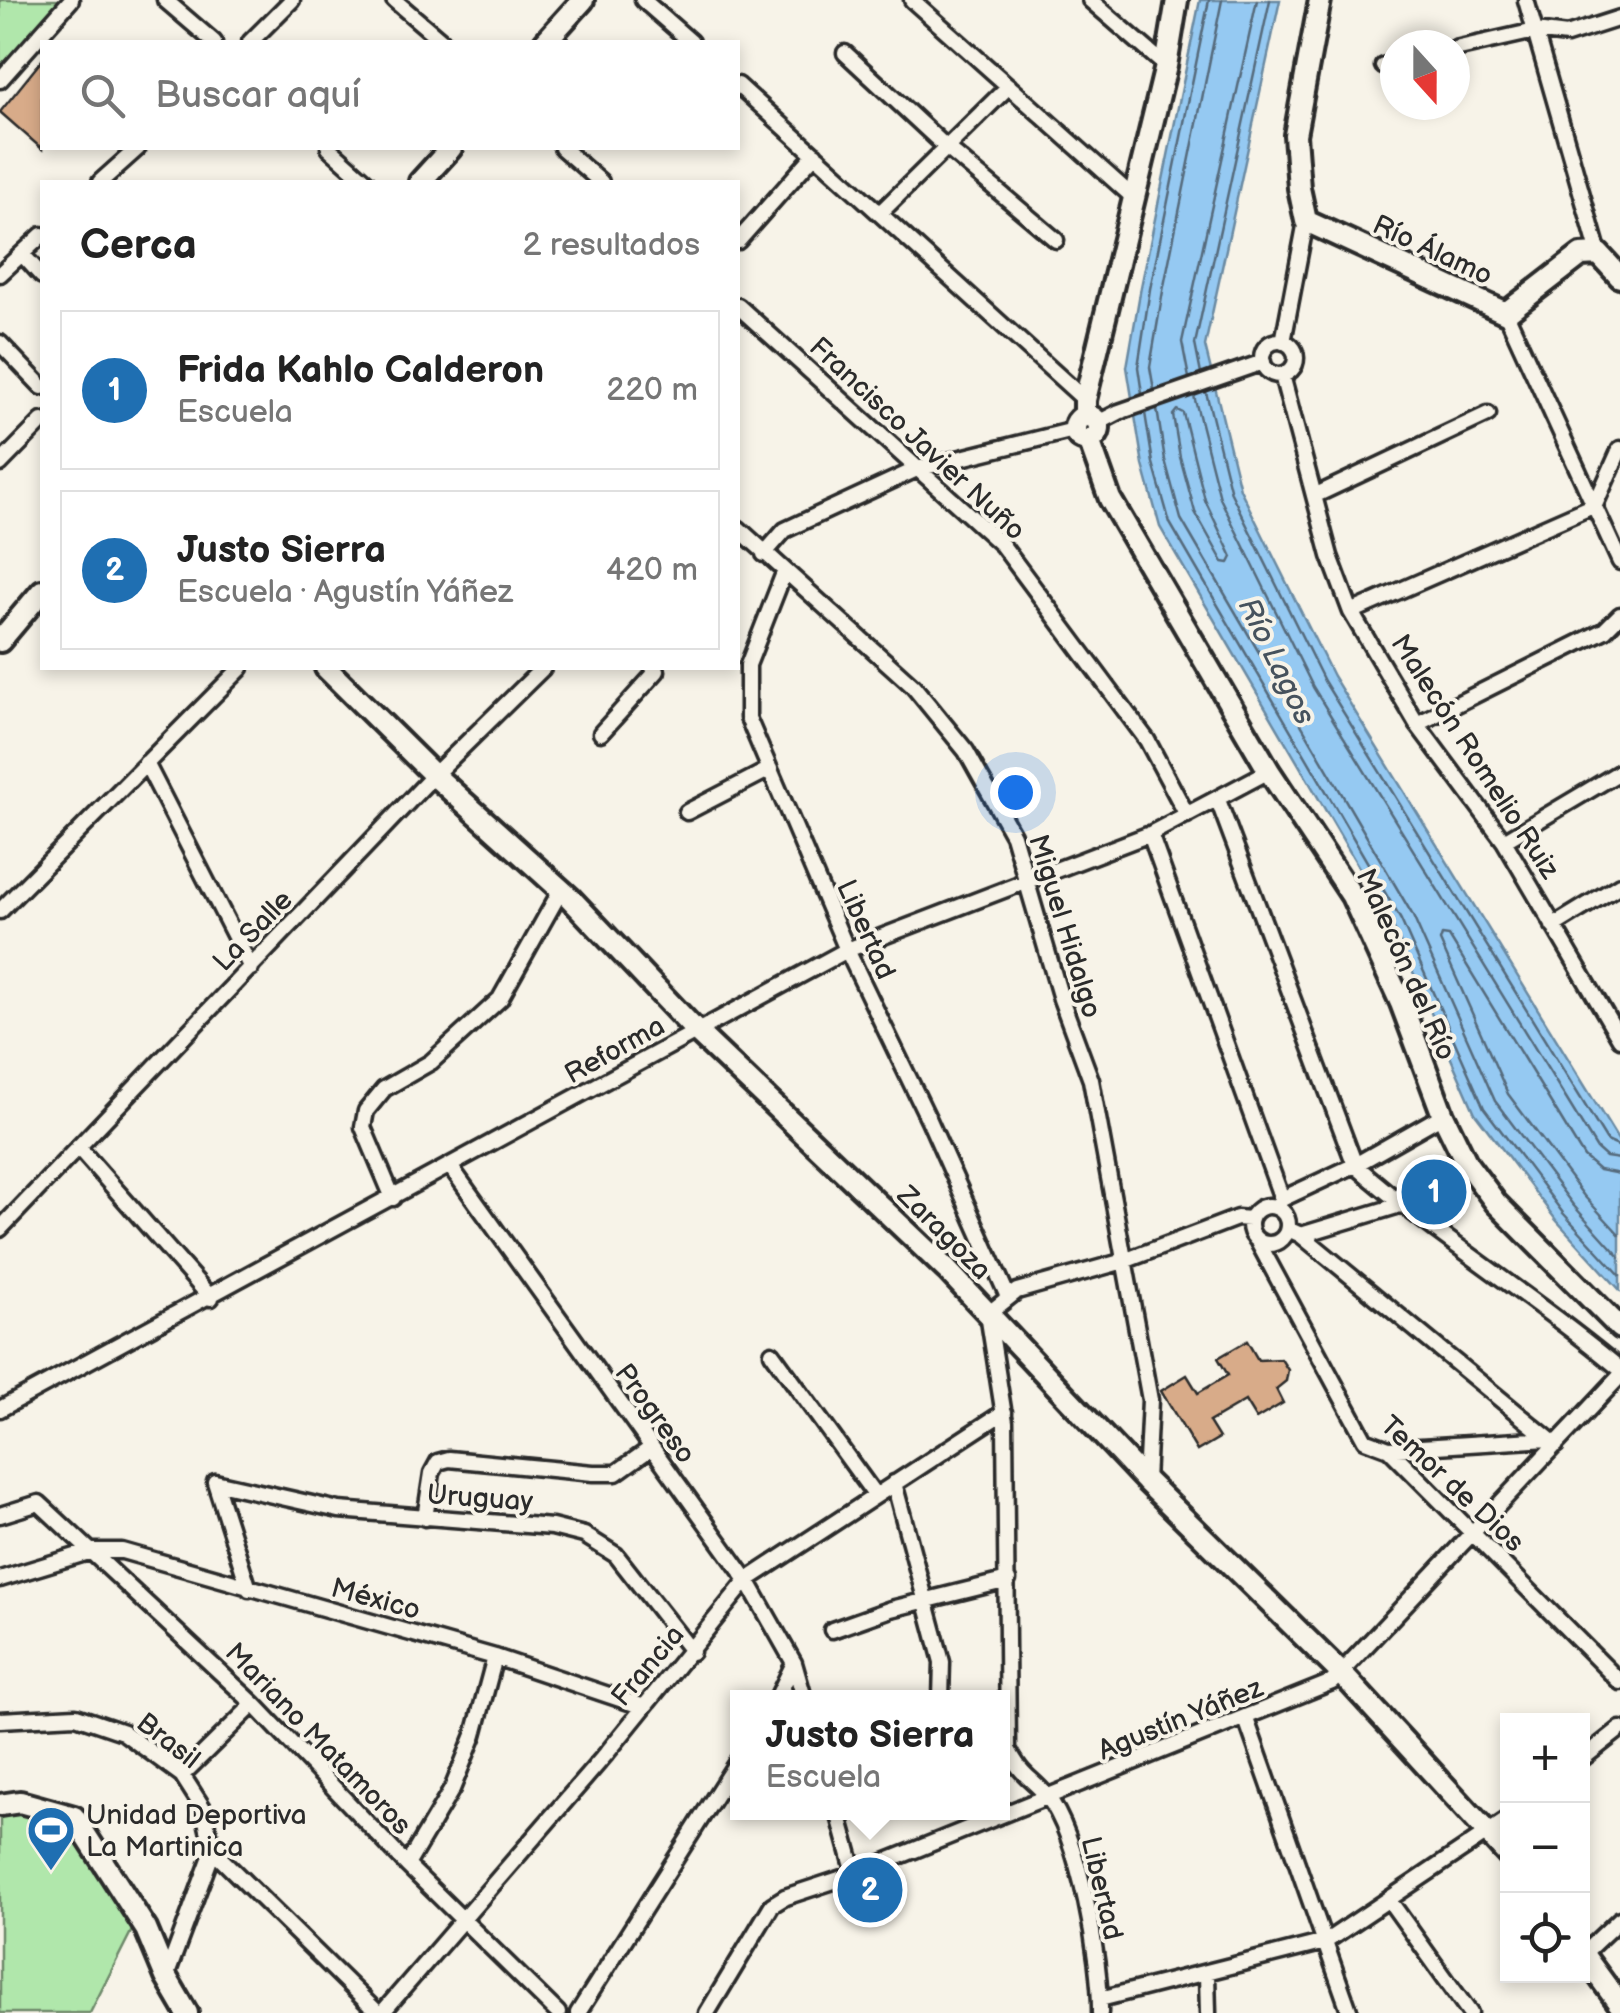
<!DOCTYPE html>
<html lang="es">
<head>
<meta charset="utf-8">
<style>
  body { margin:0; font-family:"Balsamiq Sans",sans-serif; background:#f2f2f2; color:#222 }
  .controls { position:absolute; right:30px; bottom:30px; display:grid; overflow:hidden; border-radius:0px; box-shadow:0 5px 15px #0003 }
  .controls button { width:90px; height:90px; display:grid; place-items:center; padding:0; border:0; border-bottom:2px solid #e0e0e0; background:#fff; color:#222; font:50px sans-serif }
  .compass { position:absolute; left:1380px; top:30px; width:90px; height:90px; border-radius:50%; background:#fff; box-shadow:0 5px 15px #0003; rotate:159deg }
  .you { position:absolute; left:1015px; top:792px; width:35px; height:35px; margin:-25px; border:8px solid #fff; border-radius:50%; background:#1a73e8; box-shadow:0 0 0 15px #1a73e833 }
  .badge { display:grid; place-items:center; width:65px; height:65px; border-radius:50%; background:#1f6fb2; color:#fff; font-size:32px; font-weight:700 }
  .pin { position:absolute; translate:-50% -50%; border:5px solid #fff; box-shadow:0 2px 10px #0006 }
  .popup { position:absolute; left:730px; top:1690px; width:280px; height:130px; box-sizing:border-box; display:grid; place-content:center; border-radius:0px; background:#fff; filter:drop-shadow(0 2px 8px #0005); font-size:32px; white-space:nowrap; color:#767676 }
  .popup b { font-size:38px; color:#222 }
  .popup::after { content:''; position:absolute; left:50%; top:100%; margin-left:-20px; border:20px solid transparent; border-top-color:#fff }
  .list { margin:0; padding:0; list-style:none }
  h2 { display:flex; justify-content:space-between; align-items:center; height:130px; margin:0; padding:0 40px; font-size:42px }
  h2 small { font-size:32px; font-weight:400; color:#767676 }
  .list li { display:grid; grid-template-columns:65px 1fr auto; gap:30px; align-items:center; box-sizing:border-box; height:160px; margin:0 20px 20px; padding:0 20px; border:2px solid #e0e0e0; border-radius:0px }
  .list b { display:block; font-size:38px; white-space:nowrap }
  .list p { margin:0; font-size:32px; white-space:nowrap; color:#767676 }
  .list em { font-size:32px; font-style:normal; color:#767676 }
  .icon { flex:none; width:55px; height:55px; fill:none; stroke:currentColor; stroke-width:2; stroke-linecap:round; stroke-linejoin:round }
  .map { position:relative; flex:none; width:1620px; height:2013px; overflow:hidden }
  .search { position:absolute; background:#fff; box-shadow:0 5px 15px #0003; left:40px; top:40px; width:700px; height:110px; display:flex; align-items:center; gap:25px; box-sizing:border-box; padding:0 35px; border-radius:0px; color:#767676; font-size:38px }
  .panel { position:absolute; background:#fff; box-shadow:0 5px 15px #0003; left:40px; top:180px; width:700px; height:490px; border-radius:0px }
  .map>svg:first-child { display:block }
  .green { fill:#b0e7ab; stroke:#6e896b; stroke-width:2.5 }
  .water { fill:#95c9f2; stroke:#6b8aa2; stroke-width:2.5 }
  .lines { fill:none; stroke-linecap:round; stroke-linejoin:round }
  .shore { stroke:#556a7b; stroke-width:2.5 }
  .building { fill:#d8ab89; stroke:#2b2b2b; stroke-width:2.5 }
  .street-casing { stroke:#2b2b2b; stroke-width:21 }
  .secondary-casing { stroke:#2b2b2b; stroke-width:28 }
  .street { stroke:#f7f3e8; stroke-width:14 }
  .secondary { stroke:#f7f3e8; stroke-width:20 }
  .labels { text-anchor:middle; stroke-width:8; stroke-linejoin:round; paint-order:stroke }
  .street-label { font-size:28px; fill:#2b2b2b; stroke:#f7f3e8 }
  .poi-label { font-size:28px; fill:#2b2b2b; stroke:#f7f3e8; text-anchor:start }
  .water-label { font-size:30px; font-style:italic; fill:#46525d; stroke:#f7f3e8 }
</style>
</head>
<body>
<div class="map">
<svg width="1620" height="2013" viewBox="0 0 1620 2013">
  <rect width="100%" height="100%" fill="#f7f3e8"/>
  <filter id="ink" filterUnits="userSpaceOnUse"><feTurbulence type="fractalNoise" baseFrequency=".01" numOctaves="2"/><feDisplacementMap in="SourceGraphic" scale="20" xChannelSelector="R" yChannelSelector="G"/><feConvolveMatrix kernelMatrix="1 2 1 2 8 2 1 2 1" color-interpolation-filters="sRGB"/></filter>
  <g filter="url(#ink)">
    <path class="green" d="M0 0H67L0 70Z
      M24 1810 70 1822 135 1924 90 2013H0V1813Z"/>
    <path class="water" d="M1200 0H1280L1205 346 1240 489 1333 676 1620 1143V1290L1556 1220 1475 1113 1392 924 1160 527 1143 465 1127 367 1141 287Z"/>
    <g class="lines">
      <path class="shore" d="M1201 374 1195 344 1270 0
        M1189 378 1182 342 1257 0
        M1154 390 1150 367 1163 291 1222 0
        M1206 392 1231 493 1324 681 1607 1141 1620 1147
        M1142 394 1138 367 1150 289 1209 0
        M1194 396 1220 498 1313 687 1597 1149 1606 1157 1620 1159
        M1157 409 1165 460 1181 519 1412 914 1495 1101 1573 1205 1620 1257
        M1177 410 1183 413 1205 500 1232 557 1229 563 1223 562 1195 512 1180 457 1173 415Z
        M1145 413 1153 463 1170 523 1401 920 1484 1108 1563 1213 1620 1275
        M1620 1174 1599 1170 1584 1157 1449 936 1442 935 1440 941 1508 1094 1584 1196 1620 1235"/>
    </g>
    <path class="building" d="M42 60V149L0 112Z
      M1247 1341 1258 1360 1281 1359 1288 1370 1286 1381 1276 1389 1283 1403 1256 1419 1245 1401 1209 1422 1219 1438 1197 1451 1161 1391 1187 1375 1198 1393 1228 1375 1218 1358Z"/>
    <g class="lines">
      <g class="street-casing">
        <path id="street" d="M165 0 214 42
          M394 0 443 42
          M643 0 691 42
          M912 0 1134 198
          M1090 0 1166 66
          M1526 0 1599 254
          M250 42 292 0
          M1455 49 1535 31 1567 35 1620 18
          M845 53 947 148 1056 240
          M1383 66 1395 63
          M0 80 71 0
          M738 85 1085 400
          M329 148 367 182
          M562 148 601 182
          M100 182 138 148
          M880 213 1009 86
          M738 241 815 154
          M22 254 42 276
          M0 274 42 235
          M738 306 1002 545 1147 740 1187 815
          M1506 313 1620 562
          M1262 358a17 17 0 1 1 34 0a17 17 0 1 1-34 0Z
          M1283 342 1306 221
          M0 343 42 387
          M1282 375 1330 556 1351 612 1417 724 1504 841 1620 1039
          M1098 423 1119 412 1263 362
          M0 464 42 421
          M1316 495 1488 414
          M738 528 913 686 966 751 1013 835 1061 999 1091 1080 1150 1400 1146 1481
          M764 554 785 530 917 469 1074 430
          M784 573 748 665V718L847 950 929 1120 1008 1297
          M1351 612 1595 505 1620 449
          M1417 724 1605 630 1620 615
          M601 733 657 671 653 668
          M146 763 251 968
          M1218 800 1355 1165C1439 1239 1535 1297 1620 1369
          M687 812 770 769
          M1150 834 1282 1199
          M1504 841 1620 772
          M0 911 241 668
          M1553 926 1620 885
          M78 1147 211 1298
          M450 1166 747 1580 794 1663 804 1698
          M393 1198 363 1127 366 1111 384 1089 431 1062 500 999 561 890
          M1250 1225a19 19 0 1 1 38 0a19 19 0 1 1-38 0Z
          M1276 1207 1282 1199 1355 1165 1443 1115
          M0 1229 434 775 543 668
          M1288 1229 1301 1235 1556 1445
          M1301 1235 1400 1205
          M1258 1242 1365 1440 1389 1449 1620 1682
          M772 1353 875 1495
          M0 1409 847 950 1150 834 1269 771
          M1389 1449 1548 1439
          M215 1482 339 1510 552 1527 584 1535 616 1555 692 1652
          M215 1482 249 1589
          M894 1483 942 1662 941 1698
          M0 1515 39 1503 254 1704 407 1865 558 2013
          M425 1518 432 1473 438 1462 449 1459 593 1473H616L651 1448
          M0 1579 92 1551H122L495 1657 644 1707
          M832 1630 891 1609 1008 1580
          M777 1698 794 1663
          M1246 1719 1350 2013
          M0 1720 76 1716 123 1732 182 1775 203 1808 213 1851 378 2013
          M1582 1759 1620 1729
          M182 1775 254 1704
          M838 1812 855 1874
          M407 1865 452 1789 474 1735 495 1657
          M1389 1900 1470 2013
          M1583 1954 1620 1919
          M1207 1974 1208 2013
          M166 1977 213 1851
          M1100 1999 1325 1942 1508 1819
          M382 2013 606 1754 747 1580 1004 1412
          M578 2013 738 1760
          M707 2013 772 1905 785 1897 855 1874 1332 1682 1620 1376
          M1100 2013C1101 1962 1079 1836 1047 1796 1030 1776 1022 1777 1008 1749L1005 1422 988 1314 1017 1291 1124 1261 1237 1218 1250 1219"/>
      </g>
      <g class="secondary-casing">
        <path id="secondary" d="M1320 0 1295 135 1299 188 1306 221 1506 313 1581 255 1599 254 1620 277
          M545 42 583 0
          M420 182 451 148
          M1075 428a12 12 0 1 1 24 0a12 12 0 1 1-24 0Z
          M1085 416V400L1166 66 1177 0
          M1089 440 1110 499 1269 771 1352 896 1401 1003 1443 1115 1467 1164 1496 1203 1620 1328
          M0 641 42 591
          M326 668 434 775 570 898 697 1032 947 1270 1146 1481 1342 1674 1508 1855
          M0 1805 20 1802 74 1817 146 1929 166 1977 187 2013
          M1582 1953 1620 2005"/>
      </g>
      <use href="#street" class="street"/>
      <use href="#secondary" class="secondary"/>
    </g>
  </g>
  <defs>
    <g id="stadium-pin" transform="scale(2.5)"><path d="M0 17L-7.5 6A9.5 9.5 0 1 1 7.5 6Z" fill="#1f6fb2" stroke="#f7f3e8"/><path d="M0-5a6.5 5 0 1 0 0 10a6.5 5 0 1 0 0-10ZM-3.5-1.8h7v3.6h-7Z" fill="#fff"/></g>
  </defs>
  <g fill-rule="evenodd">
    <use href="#stadium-pin" x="51" y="1830"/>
  </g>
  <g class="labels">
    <g class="street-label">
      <text transform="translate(1433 249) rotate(25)" y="10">Río Álamo</text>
      <text transform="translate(918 438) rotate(43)" y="10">Francisco Javier Nuño</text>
      <text transform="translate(1476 756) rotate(57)" y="10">Malecón Romelio Ruiz</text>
      <text transform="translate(1066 926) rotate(73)" y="10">Miguel Hidalgo</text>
      <text transform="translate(867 929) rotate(66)" y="10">Libertad</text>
      <text transform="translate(252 930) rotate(-46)" y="10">La Salle</text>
      <text transform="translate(1407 964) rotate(66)" y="10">Malecón del Río</text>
      <text transform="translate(614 1049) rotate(-29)" y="10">Reforma</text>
      <text transform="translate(945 1232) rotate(45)" y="10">Zaragoza</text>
      <text transform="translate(656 1413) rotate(54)" y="10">Progreso</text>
      <text transform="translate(1453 1483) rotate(43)" y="10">Temor de Dios</text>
      <text transform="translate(480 1497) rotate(4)" y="10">Uruguay</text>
      <text transform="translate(376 1598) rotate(15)" y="10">México</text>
      <text transform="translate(647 1665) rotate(-50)" y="10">Francia</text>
      <text transform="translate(1180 1718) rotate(-22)" y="10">Agustín Yáñez</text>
      <text transform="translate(319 1738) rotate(46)" y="10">Mariano Matamoros</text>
      <text transform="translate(169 1740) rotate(38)" y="10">Brasil</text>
      <text transform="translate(1103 1888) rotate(77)" y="10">Libertad</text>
    </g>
    <g class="poi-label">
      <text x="86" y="1824">Unidad Deportiva<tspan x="86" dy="32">La Martinica</tspan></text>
    </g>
    <g class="water-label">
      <text transform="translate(1277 661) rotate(64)" y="10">Río Lagos</text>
    </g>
  </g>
</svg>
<div class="controls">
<button>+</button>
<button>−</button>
<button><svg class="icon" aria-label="locate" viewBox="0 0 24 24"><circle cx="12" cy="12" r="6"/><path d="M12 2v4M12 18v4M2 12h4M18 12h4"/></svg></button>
</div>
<svg class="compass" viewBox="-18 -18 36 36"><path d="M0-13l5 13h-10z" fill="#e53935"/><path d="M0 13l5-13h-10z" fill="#767676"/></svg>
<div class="you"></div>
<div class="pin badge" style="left:1434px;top:1192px">1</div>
<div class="pin badge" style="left:870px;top:1890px">2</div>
<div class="popup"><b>Justo Sierra</b>Escuela</div>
<div class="search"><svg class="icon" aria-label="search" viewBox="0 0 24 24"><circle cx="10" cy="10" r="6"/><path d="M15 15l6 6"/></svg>Buscar aquí</div>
<section class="panel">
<h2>Cerca<small>2 resultados</small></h2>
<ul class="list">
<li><span class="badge">1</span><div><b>Frida Kahlo Calderon</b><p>Escuela</p></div><em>220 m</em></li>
<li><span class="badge">2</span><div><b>Justo Sierra</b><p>Escuela · Agustín Yáñez</p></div><em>420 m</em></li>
</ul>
</section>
</div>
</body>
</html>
